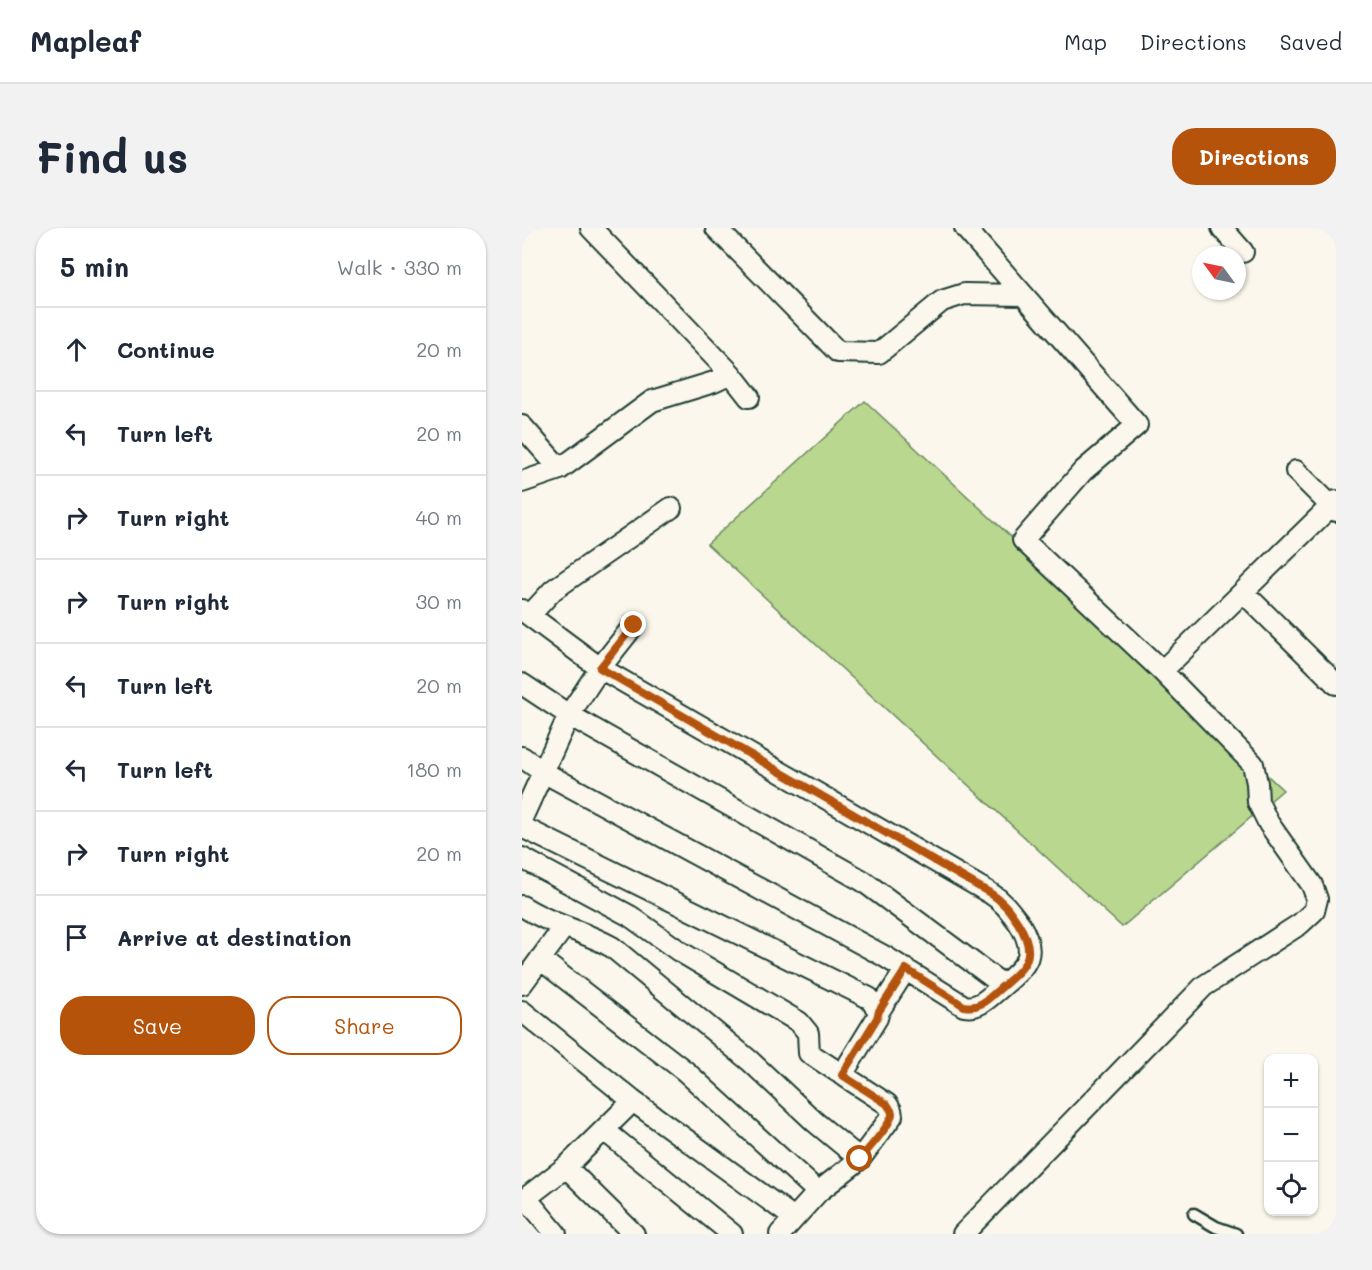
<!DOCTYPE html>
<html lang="en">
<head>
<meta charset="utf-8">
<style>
  body { margin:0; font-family:Mali,sans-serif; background:#f2f2f3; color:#1f2937 }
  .controls { position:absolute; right:18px; bottom:18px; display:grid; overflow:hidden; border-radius:12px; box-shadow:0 2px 4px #0004 }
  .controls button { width:54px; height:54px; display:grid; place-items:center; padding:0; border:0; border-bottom:2px solid #e0e1e3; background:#fff; color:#1f2937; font:30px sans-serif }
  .compass { position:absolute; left:670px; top:18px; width:54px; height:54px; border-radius:50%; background:#fff; box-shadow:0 2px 4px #0004; rotate:303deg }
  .stop { position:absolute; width:18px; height:18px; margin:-14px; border:4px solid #b45309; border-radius:50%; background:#fff }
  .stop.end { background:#b45309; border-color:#fff; box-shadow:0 2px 6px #0008 }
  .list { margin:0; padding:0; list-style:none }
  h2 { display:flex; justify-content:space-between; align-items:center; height:78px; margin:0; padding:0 24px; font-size:26px }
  h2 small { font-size:20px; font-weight:400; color:#747a83 }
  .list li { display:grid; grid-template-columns:39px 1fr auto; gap:18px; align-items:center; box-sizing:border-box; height:84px; padding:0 24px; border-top:2px solid #e0e1e3 }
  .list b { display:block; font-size:22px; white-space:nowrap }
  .list em { font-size:20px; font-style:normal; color:#747a83 }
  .actions { display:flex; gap:12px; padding:18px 24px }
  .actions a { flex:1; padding:14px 0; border:2px solid #b45309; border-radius:24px; text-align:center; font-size:21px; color:#b45309 }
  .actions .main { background:#b45309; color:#fff }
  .icon { flex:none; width:33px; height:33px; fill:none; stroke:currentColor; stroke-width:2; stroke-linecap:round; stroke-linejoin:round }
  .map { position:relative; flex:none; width:814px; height:1006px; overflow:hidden; border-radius:24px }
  header { display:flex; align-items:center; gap:36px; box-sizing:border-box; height:84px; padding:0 30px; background:#fff; border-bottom:2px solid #e0e1e3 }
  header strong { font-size:28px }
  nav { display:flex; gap:33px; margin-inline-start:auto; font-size:21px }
  .intro { display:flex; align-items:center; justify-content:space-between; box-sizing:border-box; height:144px; padding:0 36px }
  h1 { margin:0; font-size:42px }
  .button { padding:15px 27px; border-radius:24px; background:#b45309; color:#fff; font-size:21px; font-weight:700 }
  main { display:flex; gap:36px; padding:0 36px }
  aside { flex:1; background:#fff; border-radius:24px; box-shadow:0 2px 4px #0004 }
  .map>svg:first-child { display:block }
  .green { fill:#b9d78f; stroke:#6c8a62; stroke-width:1.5 }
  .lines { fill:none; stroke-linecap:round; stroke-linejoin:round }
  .lane-casing { stroke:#1f3d34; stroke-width:15 }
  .street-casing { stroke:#1f3d34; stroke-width:24 }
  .lane { stroke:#fbf7ec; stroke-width:10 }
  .street { stroke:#fbf7ec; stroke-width:20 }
  .route { stroke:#b45309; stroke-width:8 }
</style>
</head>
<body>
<header>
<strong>Mapleaf</strong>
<nav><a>Map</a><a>Directions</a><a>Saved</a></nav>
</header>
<div class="intro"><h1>Find us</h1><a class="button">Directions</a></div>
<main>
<aside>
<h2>5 min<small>Walk · 330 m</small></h2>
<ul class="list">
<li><svg class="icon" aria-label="ahead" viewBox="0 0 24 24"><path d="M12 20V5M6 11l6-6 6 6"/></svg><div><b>Continue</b></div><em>20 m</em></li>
<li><svg class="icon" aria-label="left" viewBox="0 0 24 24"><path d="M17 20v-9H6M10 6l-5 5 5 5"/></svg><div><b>Turn left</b></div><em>20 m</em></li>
<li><svg class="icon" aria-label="right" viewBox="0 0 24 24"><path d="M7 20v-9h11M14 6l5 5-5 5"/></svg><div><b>Turn right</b></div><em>40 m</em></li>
<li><svg class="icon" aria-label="right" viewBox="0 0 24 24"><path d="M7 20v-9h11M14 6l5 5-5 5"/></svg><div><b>Turn right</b></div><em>30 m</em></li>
<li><svg class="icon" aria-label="left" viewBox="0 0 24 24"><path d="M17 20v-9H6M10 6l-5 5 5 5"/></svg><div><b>Turn left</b></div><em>20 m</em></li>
<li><svg class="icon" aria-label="left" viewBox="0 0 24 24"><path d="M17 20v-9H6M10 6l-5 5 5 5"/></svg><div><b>Turn left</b></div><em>180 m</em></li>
<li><svg class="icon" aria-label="right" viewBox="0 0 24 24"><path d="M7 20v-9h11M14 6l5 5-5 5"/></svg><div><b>Turn right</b></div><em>20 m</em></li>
<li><svg class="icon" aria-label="arrive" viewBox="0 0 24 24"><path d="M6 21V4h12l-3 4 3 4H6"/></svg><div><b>Arrive at destination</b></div></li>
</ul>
<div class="actions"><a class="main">Save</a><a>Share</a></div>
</aside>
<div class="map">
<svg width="814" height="1006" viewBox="0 0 814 1006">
  <rect width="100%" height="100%" fill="#fbf7ec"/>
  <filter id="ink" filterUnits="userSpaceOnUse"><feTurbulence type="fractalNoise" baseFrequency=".0167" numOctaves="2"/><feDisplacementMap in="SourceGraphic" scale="12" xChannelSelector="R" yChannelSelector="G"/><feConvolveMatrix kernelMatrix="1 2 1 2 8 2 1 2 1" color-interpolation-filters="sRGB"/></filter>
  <g filter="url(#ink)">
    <path class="green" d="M343 173 761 562 600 699 185 316Z"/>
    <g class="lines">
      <g class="lane-casing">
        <path id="lane" d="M672 986 694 999 714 1006"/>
      </g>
      <g class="street-casing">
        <path id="street" d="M69 0 209 146 227 169
          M194 0 316 124 357 125 420 73 442 66 501 67
          M700 0 721 24
          M0 198 38 241
          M774 243 814 283
          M0 254 38 241 130 173 192 154 209 146
          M721 364 814 456
          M0 382 78 440 468 665C481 673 488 683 497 695 518 729 503 738 477 761 466 770 457 781 442 778L362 728 21 544 0 529
          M8 387 31 362 149 280
          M640 443 814 273
          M0 456 47 487 341 653 481 757
          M0 590 47 487 78 440 112 397
          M0 599 347 770 357 783 355 790 320 847
          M0 630 108 688 157 723 277 794 286 805 287 825 365 876 369 882 370 888 338 931 296 964 258 1006
          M0 678C29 697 60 702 90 719L228 833 293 894 338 931
          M18 731 163 843 296 964
          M0 756 42 699
          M0 783 111 873 272 990
          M357 783 384 741
          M82 902 210 1006
          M44 939 112 1006
          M4 970 34 1006
          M0 973 44 939 111 873
          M441 1006 682 758 778 696 792 683 795 671 790 657 747 596 736 574 735 555 731 536 640 443 501 312 561 243 615 197 443 0"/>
      </g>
      <use href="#lane" class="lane"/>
      <use href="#street" class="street"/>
    </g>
  </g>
  <g class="lines" filter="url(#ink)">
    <path class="route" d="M112 397 78 440 468 665C481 673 488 683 496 695 519 731 500 741 474 764 464 773 456 781 442 778L384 741 357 783 355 790 320 847 365 876C367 880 369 881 370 885 371 895 345 922 338 931"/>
  </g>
</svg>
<div class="controls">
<button>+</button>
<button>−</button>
<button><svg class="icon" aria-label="locate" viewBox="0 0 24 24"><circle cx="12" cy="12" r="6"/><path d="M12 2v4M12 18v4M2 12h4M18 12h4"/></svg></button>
</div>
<svg class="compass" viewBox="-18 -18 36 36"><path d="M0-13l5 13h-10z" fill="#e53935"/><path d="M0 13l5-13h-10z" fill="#747a83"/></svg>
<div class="stop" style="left:338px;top:931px"></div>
<div class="stop end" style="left:112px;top:397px"></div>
</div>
</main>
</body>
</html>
